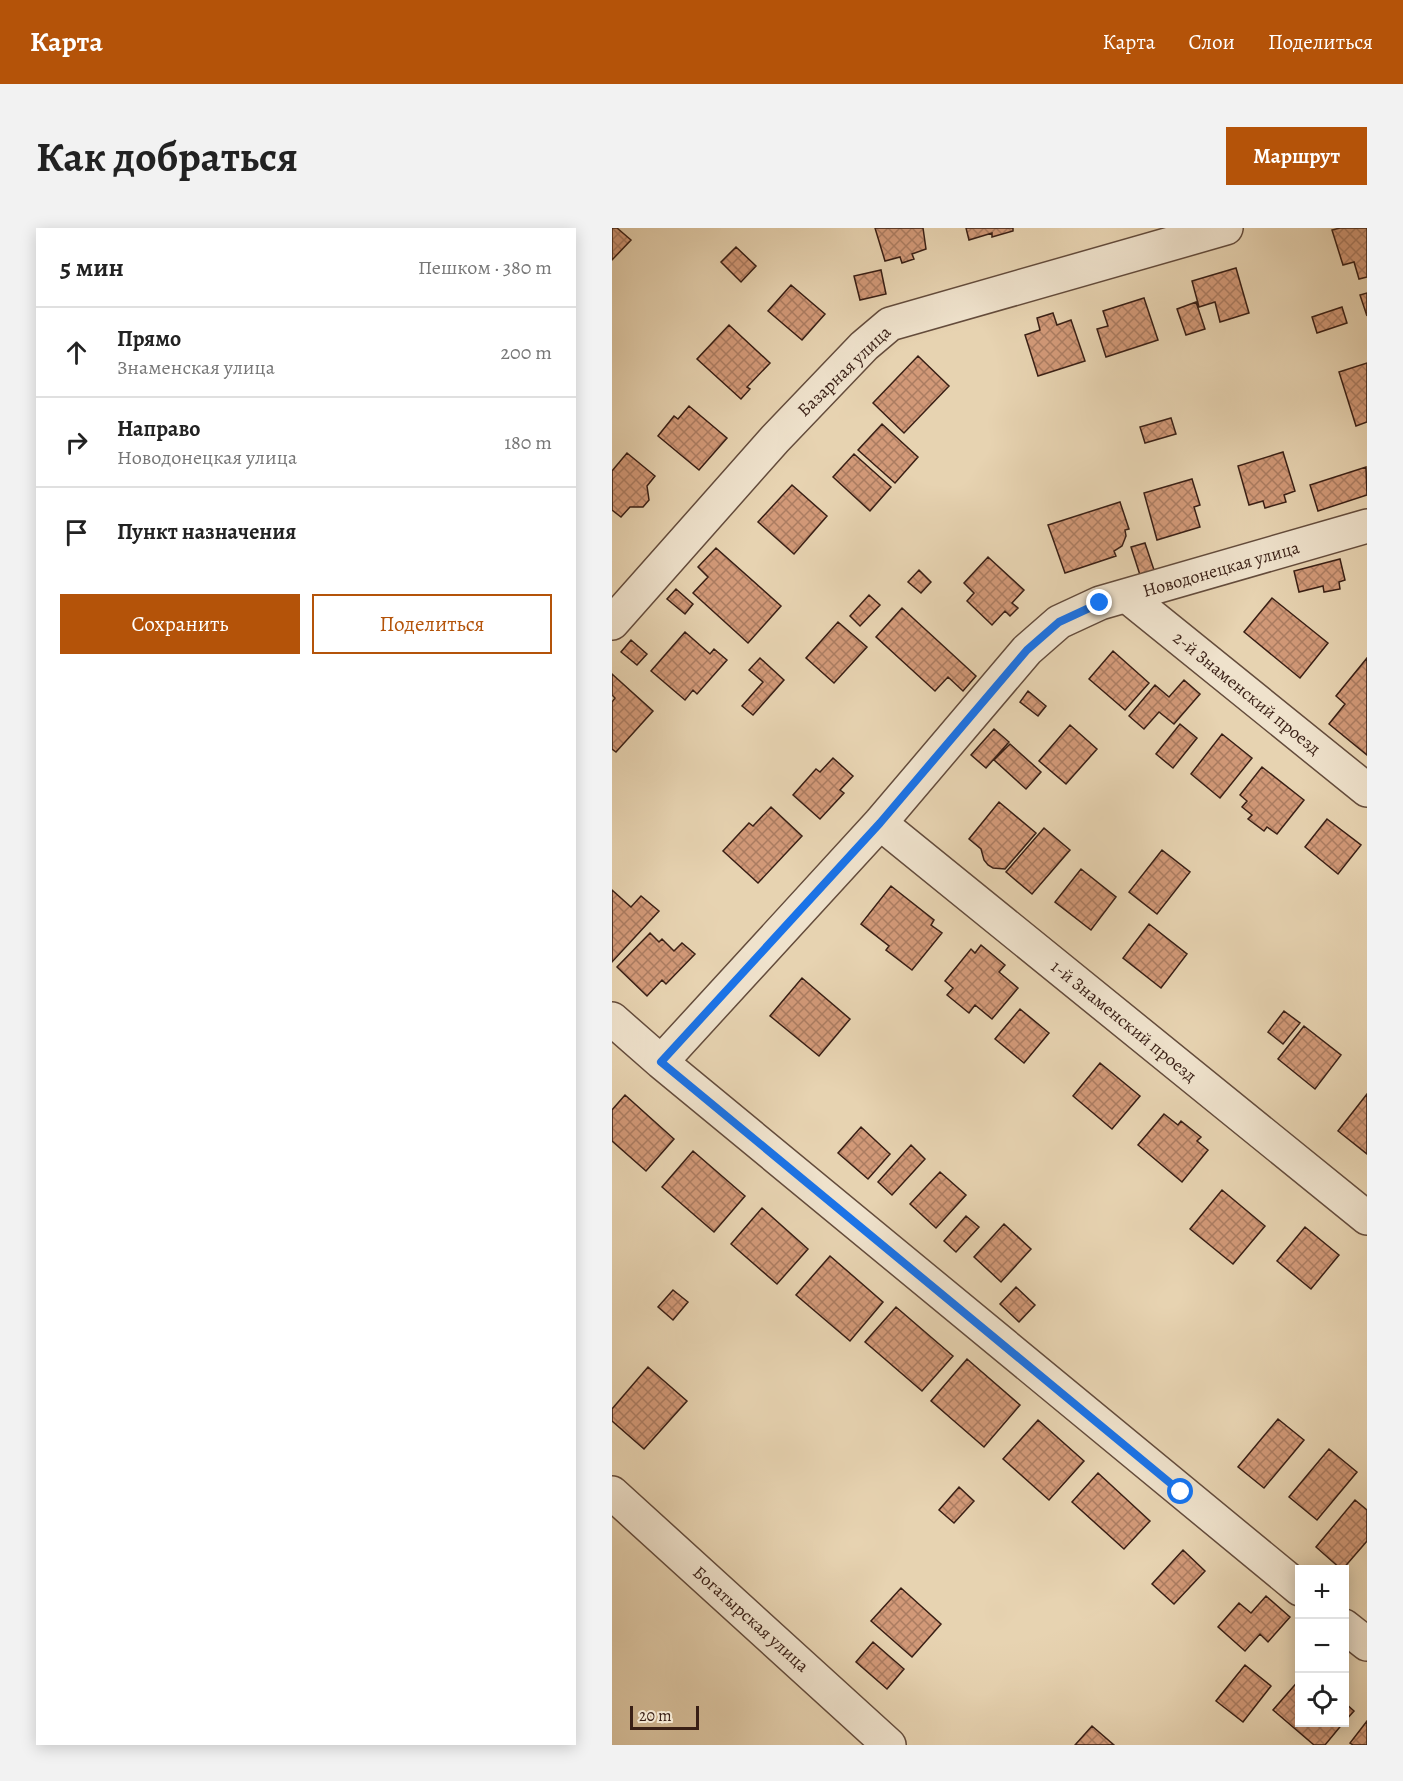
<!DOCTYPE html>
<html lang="ru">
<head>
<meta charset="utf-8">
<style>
  body { margin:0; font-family:Alegreya,serif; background:#f2f2f2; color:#222 }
  .controls { position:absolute; right:18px; bottom:18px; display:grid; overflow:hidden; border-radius:0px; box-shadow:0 3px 15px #0003 }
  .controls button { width:54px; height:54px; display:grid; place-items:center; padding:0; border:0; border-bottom:2px solid #e0e0e0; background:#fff; color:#222; font:30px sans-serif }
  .scale { position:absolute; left:18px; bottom:15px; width:69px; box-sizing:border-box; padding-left:6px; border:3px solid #391f15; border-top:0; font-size:16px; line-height:21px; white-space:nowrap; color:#391f15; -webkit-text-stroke:4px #efe2cc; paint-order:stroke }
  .stop { position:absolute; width:18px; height:18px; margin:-14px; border:4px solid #1a73e8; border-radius:50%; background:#fff }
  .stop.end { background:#1a73e8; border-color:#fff; box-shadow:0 2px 6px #0008 }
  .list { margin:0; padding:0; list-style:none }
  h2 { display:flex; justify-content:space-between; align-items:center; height:78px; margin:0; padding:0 24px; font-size:26px }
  h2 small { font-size:20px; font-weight:400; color:#767676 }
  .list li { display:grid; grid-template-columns:39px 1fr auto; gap:18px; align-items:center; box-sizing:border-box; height:90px; padding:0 24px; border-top:2px solid #e0e0e0 }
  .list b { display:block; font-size:22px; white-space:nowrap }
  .list p { margin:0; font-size:20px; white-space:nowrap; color:#767676 }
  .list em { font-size:20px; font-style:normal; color:#767676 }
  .actions { display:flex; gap:12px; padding:18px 24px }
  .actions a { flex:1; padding:14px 0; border:2px solid #b45309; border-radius:0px; text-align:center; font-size:21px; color:#b45309 }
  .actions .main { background:#b45309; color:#fff }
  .icon { flex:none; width:33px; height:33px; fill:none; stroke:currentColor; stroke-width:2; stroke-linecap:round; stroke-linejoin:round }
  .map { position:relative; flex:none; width:755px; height:1517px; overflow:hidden; border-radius:0px }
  header { display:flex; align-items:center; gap:36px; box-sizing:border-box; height:84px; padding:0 30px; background:#b45309; color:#fff }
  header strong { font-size:28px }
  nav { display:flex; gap:33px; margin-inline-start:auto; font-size:21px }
  .intro { display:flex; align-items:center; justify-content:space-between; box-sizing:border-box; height:144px; padding:0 36px }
  h1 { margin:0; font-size:42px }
  .button { padding:15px 27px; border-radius:0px; background:#b45309; color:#fff; font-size:21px; font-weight:700 }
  main { display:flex; gap:36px; padding:0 36px }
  aside { flex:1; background:#fff; border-radius:0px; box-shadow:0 3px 15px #0003 }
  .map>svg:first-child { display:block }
  .building { fill:url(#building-cross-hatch); stroke:#391f15; stroke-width:1.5 }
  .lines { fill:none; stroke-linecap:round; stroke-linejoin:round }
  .minor-casing { stroke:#644c3c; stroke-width:36 }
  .minor { stroke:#efe2cc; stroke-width:33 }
  .route { stroke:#1a73e8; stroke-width:8 }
  .labels { text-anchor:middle; stroke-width:4.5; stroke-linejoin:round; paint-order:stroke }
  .street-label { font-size:18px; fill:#391f15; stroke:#efe2cc }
</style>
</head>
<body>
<header>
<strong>Карта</strong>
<nav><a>Карта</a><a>Слои</a><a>Поделиться</a></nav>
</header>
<div class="intro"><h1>Как добраться</h1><a class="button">Маршрут</a></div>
<main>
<aside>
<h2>5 мин<small>Пешком · 380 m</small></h2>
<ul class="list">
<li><svg class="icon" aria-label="ahead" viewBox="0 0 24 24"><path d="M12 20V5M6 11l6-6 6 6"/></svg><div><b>Прямо</b><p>Знаменская улица</p></div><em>200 m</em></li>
<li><svg class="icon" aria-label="right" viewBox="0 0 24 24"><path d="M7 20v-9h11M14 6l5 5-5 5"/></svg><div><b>Направо</b><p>Новодонецкая улица</p></div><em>180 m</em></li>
<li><svg class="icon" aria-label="arrive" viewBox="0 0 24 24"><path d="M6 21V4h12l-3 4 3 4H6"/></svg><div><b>Пункт назначения</b></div></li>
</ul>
<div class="actions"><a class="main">Сохранить</a><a>Поделиться</a></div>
</aside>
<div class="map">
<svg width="755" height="1517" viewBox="0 0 755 1517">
  <defs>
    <pattern id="building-cross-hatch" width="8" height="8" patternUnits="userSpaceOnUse" patternTransform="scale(1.5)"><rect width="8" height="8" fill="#d29978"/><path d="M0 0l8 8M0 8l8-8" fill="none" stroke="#ab7c61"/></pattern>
  </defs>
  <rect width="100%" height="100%" fill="#e7d3b1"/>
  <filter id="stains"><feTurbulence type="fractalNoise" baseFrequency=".00333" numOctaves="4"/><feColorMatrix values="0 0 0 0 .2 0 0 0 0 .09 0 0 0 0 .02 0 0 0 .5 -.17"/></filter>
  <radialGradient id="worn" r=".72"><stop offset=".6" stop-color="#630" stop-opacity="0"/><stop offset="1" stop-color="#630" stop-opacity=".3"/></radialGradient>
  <path class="building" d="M0 0H5L19 12 0 32Z
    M263 0H311L314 21 300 26 302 31 290 35 288 29 273 33Z
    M354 0H401V3L380 9V5L357 12Z
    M728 0H755V49L747 51 742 34 731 37 720 2Z
    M124 19 144 38 129 54 109 34Z
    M624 40 637 85 608 94 603 74 587 79 580 53Z
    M269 42 274 66 248 72 242 48Z
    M179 57 213 86 190 112 156 83Z
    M755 65V88L748 67Z
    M532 70 546 112 494 129 485 101 496 98 491 83Z
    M584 74 593 101 574 107 565 81Z
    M730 79 735 95 705 105 700 89Z
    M441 85 445 97 459 92 473 133 426 148 413 107 428 102 425 90Z
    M117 97 158 135 135 159 138 161 129 171 85 131Z
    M306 128 337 158 292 205 261 175Z
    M755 135V194L744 198 727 144Z
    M77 178 115 210 87 242 46 208 62 188 66 191Z
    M559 190 564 206 533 215 528 199Z
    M270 196 306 229 283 255 246 222Z
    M671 224 683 263 672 267 674 274 653 280 651 273 637 277 626 238Z
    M15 225 43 248 35 258 37 272 31 279H18L9 289 0 282V243Z
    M242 226 279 259 258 283 221 249Z
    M754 239 755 267 706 283 698 257Z
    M580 251 588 277 582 279 588 299 545 312 532 265Z
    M180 257 215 288 182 326 146 294Z
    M508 274 517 301 513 302 514 308 510 318 502 323 504 328 453 345 436 297Z
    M533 315 542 342 528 347 519 319Z
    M104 320 169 378 136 415 81 365 96 349 86 339Z
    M376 329 412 362 400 375 406 380 398 388 393 383 380 397 355 373 362 365 352 355Z
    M728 331 733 352 727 354 728 361 712 364 711 358 687 364 682 343Z
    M307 342 319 354 309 365 296 354Z
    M64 361 81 376 73 386 55 371Z
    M257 367 268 377 248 398 238 388Z
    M660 370 716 415 688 450 632 404Z
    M290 380 364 448 351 463 336 449 323 463 264 409Z
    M226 394 255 419 222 455 194 430Z
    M73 404 98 426 102 421 115 432 85 466 81 462 73 472 39 443Z
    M19 412 35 426 25 437 9 424Z
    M501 423 537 455 513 482 477 451Z
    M148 430 172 452 141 487 130 478 151 454 137 442Z
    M755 430V527L717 496 733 476 724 468Z
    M0 446 41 483 4 524 0 521V474L3 470 0 467Z
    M572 452 588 466 562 496 547 484 532 501 517 488 543 457 557 469Z
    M416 463 434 478 426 488 408 474Z
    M568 496 585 510 561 540 544 526Z
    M458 497 485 521 454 556 427 533Z
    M382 501 397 514 374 540 359 527Z
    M610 506 640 530 608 570 579 546Z
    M398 516 429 544 414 561 382 532Z
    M221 530 241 548 228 562 232 565 208 591 181 567 204 541 208 544Z
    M650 539 692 572 665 606 655 599 652 603 636 591 640 587 630 579 635 573 628 567Z
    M387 574 424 605 393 641 381 640 376 637 372 632 369 621 357 611Z
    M159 579 190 608 146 655 111 623 137 595 141 598Z
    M715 591 749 617 726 646 693 619Z
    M432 600 458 622 420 666 394 644Z
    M550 622 578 644 545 686 517 664Z
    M469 641 504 669 479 702 443 674Z
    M279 658 322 692 319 697 330 705 300 742 274 722 277 718 249 696Z
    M0 662 19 679 29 668 47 683 0 734Z
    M537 696 575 726 549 760 511 730Z
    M38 705 47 714 50 711 62 723 70 715 83 726 54 756 50 752 35 768 5 739Z
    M369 717 393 737 387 744 406 760 380 791 363 777 357 785 335 767 341 760 333 753 359 721 363 725Z
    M190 750 238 791 207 828 158 788Z
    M408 781 437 805 412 835 383 811Z
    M672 783 688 795 671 816 656 804Z
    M692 798 729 827 703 861 666 831Z
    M488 835 528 868 500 901 461 868Z
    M755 866V926L726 903Z
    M13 867 62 911 34 943 0 913V882Z
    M552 886 566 897 569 893 589 909 585 913 596 922 570 954 526 917Z
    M249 899 278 926 256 951 226 925Z
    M299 917 313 931 280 967 266 954Z
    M81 923 133 968 102 1004 50 959Z
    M328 944 354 967 324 1000 298 976Z
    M610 962 653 998 621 1036 578 1001Z
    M150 980 196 1021 165 1056 119 1016Z
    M354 988 367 999 344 1024 332 1013Z
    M392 996 419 1021 389 1054 362 1029Z
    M693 999 727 1027 699 1061 665 1033Z
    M218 1028 271 1074 238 1113 184 1067Z
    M404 1059 423 1077 407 1094 388 1076Z
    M61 1062 76 1074 61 1092 46 1079Z
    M284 1079 341 1128 310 1163 253 1114Z
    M355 1131 408 1177 372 1219 319 1173Z
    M36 1139 75 1173 32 1221 0 1193V1181Z
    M666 1191 692 1212 652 1260 626 1239Z
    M426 1192 472 1233 437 1272 391 1231Z
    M717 1221 745 1244 705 1292 677 1269Z
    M486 1245 538 1293 512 1321 460 1274Z
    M347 1259 362 1273 342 1295 327 1282Z
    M743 1272 755 1282V1313L730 1342 704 1319Z
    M571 1322 593 1343 562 1376 540 1356Z
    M289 1360 329 1396 300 1429 259 1393Z
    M654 1368 678 1389 656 1414 648 1406 633 1423 606 1399 627 1375 639 1385Z
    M261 1414 292 1441 275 1461 244 1434Z
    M633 1437 659 1458 631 1494 604 1473Z
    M688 1451V1494H732L713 1517H702L661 1482Z
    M732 1474 742 1483 732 1494Z
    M755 1493V1517H741L738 1515Z
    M480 1498 502 1517H463Z"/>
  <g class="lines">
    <g class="minor-casing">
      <path id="minor" d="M515 368 755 562
        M0 395 163 211 252 118 278 96 614 0
        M268 595 755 990
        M0 791 49 834 688 1361
        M49 834 268 595 415 422 447 394 488 375 755 298
        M0 1265 277 1517
        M732 1398 755 1416"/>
    </g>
    <use href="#minor" class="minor"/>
  </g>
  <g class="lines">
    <path class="route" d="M488 375 447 394 415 422 268 595 49 834 569 1264"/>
  </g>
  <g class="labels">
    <g class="street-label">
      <text transform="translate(232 143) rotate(-44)" y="6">Базарная улица</text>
      <text transform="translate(609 341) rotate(-16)" y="6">Новодонецкая улица</text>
      <text transform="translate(635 465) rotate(39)" y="6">2-й Знаменский проезд</text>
      <text transform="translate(512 793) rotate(39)" y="6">1-й Знаменский проезд</text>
      <text transform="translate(139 1391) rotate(42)" y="6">Богатырская улица</text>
    </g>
  </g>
  <rect width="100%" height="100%" filter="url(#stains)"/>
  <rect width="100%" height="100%" fill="url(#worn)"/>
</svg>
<div class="controls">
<button>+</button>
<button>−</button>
<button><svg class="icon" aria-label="locate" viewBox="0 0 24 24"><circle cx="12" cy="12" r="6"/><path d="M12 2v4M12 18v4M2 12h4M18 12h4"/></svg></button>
</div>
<div class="scale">20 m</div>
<div class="stop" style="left:569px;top:1264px"></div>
<div class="stop end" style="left:488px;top:375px"></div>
</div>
</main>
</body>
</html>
